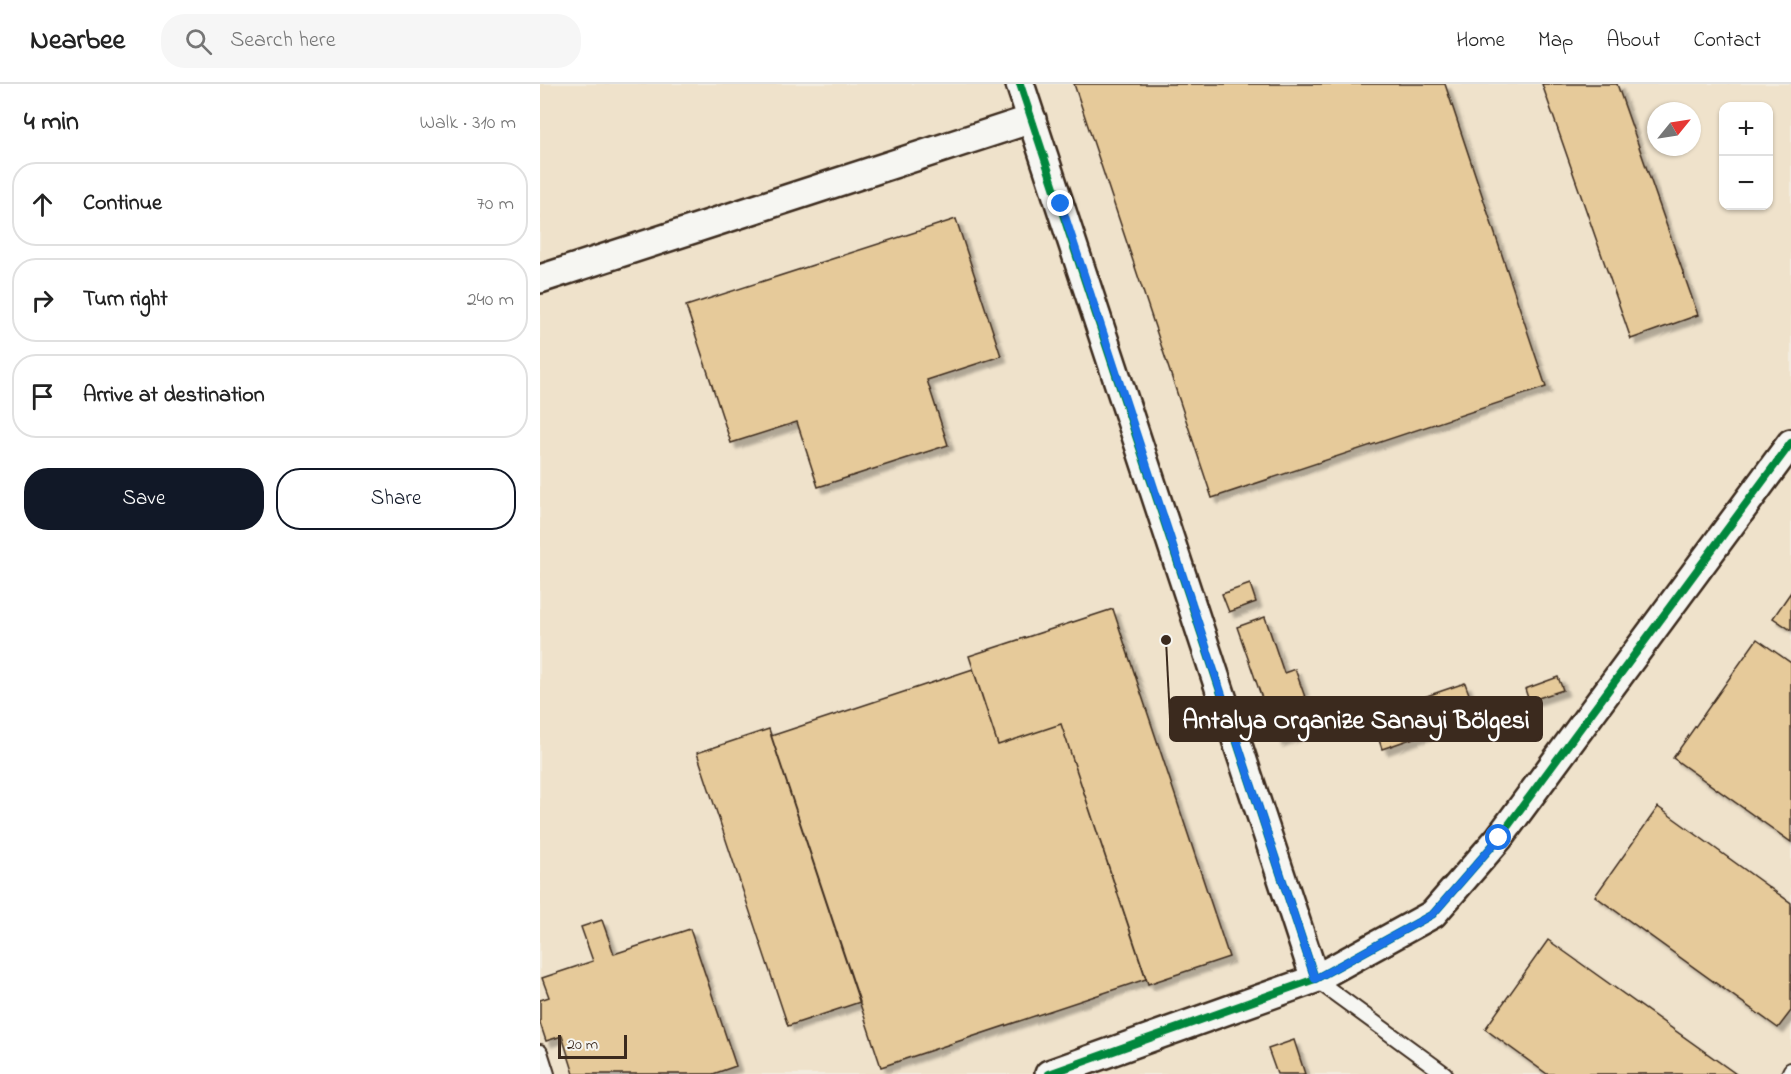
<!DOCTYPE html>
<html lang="en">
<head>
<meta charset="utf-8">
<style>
  body { margin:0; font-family:"Indie Flower",sans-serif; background:#f6f6f6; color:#222 }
  .controls { position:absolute; right:18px; top:18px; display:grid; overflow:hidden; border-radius:12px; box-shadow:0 2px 4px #0004 }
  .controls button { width:54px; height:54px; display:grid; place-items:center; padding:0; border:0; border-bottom:2px solid #e0e0e0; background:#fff; color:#222; font:30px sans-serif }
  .compass { position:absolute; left:1107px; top:18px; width:54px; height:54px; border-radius:50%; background:#fff; box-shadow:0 2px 4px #0004; rotate:60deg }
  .scale { position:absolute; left:18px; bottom:15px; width:69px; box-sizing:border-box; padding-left:6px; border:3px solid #3b2a1e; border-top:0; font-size:16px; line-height:21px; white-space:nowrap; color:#3b2a1e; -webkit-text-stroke:4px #f6f6f2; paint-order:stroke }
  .stop { position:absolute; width:18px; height:18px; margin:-14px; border:4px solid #1a73e8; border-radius:50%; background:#fff }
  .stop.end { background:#1a73e8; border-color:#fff; box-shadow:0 2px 6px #0008 }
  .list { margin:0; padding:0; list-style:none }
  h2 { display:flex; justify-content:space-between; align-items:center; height:78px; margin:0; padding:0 24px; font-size:26px }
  h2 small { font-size:20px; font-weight:400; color:#767676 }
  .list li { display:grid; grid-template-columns:39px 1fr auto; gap:18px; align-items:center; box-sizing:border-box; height:84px; margin:0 12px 12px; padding:0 12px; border:2px solid #e0e0e0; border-radius:24px }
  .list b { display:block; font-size:22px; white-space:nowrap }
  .list em { font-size:20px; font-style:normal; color:#767676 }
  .actions { display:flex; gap:12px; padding:18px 24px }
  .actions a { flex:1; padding:14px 0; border:2px solid #111827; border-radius:24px; text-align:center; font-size:21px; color:#111827 }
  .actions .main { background:#111827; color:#fff }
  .icon { flex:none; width:33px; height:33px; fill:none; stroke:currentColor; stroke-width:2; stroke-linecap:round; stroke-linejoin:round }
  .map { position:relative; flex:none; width:1251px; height:990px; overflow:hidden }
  header { display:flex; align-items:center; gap:36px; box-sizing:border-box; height:84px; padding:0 30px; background:#fff; border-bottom:2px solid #e0e0e0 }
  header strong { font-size:28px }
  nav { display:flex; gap:33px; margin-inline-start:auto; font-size:21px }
  .search { width:420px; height:54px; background:#f6f6f6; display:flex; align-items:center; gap:15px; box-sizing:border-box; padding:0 21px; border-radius:24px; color:#767676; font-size:22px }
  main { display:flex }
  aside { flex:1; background:#fff }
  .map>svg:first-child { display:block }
  .built { fill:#efe2cb; fill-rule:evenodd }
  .building { fill:#e6ca9a; stroke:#3b2a1e; stroke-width:1.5; filter:url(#shadow) }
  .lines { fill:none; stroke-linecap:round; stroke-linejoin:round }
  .service-casing { stroke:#3b2a1e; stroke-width:18 }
  .minor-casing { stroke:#3b2a1e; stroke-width:32 }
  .service { stroke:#f6f6f2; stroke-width:14 }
  .minor { stroke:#f6f6f2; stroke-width:27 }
  .cycleway-casing { stroke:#f6f6f2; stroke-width:11 }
  .cycleway { stroke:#00873e; stroke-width:8 }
  .route { stroke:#1a73e8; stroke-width:8 }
  .leader { fill:none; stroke:#3b2a1e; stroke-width:2 }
  .callout-dot { fill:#3b2a1e; stroke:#f6f6f2; stroke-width:2 }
  .callout { fill:#3b2a1e; stroke:#3b2a1e; stroke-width:2 }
  .callout-label { font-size:26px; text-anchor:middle; font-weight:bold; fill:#fff }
</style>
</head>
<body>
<header>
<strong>Nearbee</strong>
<div class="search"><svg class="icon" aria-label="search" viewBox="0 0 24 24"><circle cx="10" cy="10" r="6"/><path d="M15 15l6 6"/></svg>Search here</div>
<nav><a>Home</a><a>Map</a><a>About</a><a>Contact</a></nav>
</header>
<main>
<aside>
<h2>4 min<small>Walk · 310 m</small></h2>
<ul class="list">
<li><svg class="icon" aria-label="ahead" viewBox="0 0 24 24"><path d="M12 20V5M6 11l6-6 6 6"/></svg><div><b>Continue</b></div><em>70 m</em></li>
<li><svg class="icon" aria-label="right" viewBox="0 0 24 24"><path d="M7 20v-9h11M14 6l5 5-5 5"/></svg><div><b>Turn right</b></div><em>240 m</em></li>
<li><svg class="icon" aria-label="arrive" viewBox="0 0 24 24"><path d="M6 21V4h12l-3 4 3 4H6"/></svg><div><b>Arrive at destination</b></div></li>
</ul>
<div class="actions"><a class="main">Save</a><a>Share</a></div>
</aside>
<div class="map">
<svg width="1251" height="990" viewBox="0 0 1251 990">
  <defs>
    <filter id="shadow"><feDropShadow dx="5.5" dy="5.5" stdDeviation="1.5" flood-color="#0004"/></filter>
  </defs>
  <rect width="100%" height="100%" fill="#f3ede0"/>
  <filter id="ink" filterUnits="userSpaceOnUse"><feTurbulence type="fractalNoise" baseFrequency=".0167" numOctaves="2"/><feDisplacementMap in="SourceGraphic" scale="12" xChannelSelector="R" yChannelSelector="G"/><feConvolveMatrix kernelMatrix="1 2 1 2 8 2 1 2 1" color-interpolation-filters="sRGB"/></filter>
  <g filter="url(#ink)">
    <path class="built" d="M0 0H1251V990H0ZM1184 22H1228V122H1184ZM1116 27H1152V63H1116Z"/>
    <path class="building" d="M534 0H905L1006 303 672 414Z
      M1002 0H1077L1158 231 1091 255Z
      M416 135 461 272 387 296 408 361 278 403 257 338 191 359 146 222Z
      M710 500 716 518 689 528 682 510Z
      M1251 508V546L1233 534Z
      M573 525 689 873 608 900 521 640 458 661 429 572Z
      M725 533 744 589 755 585 776 644 737 657 697 543Z
      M1217 555 1251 579V758L1133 674Z
      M433 585 458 661 521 640 606 895 341 983 231 652Z
      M1018 593 1023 606 989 617 985 605Z
      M925 599 937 632 842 665 831 631Z
      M229 645 320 918 248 942 157 669Z
      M1118 723 1251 819V927L1238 944 1055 812Z
      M62 836 74 870 150 845 196 982 173 990H34L22 952 6 957 0 939V916L9 913 2 894 53 877 41 843Z
      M1008 856 1196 990H1007L945 945Z
      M754 956 765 990H737L728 965Z"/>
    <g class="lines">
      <g class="service-casing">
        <path id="service" d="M775 895 905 990
          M0 968 7 990
          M1249 990 1251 986"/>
      </g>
      <g class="minor-casing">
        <path id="minor" d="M480 0 775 895
          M0 195 492 35
          M509 990 775 895 893 830 959 754 1251 359"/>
      </g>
      <use href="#service" class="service"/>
      <use href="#minor" class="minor"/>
      <g class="cycleway-casing">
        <path id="cycleway" d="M480 0 775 895
          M509 990 775 895 893 830 959 754 1251 359"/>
      </g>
      <use href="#cycleway" class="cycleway"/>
    </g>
  </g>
  <g class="lines" filter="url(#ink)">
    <path class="route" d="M521 120 775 895 893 830 959 754"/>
  </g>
  <path class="leader" d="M626 556L630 635"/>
  <circle class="callout-dot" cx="626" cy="556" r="6"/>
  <rect class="callout" x="630" y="613" width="372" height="44" rx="6"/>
  <g class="callout-label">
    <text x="816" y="644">Antalya Organize Sanayi Bölgesi</text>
  </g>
</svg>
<div class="controls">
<button>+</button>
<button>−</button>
</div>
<svg class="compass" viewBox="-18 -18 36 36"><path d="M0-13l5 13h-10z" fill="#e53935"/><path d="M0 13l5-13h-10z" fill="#767676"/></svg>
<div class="scale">20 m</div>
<div class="stop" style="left:959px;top:754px"></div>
<div class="stop end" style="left:521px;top:120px"></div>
</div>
</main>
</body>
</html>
